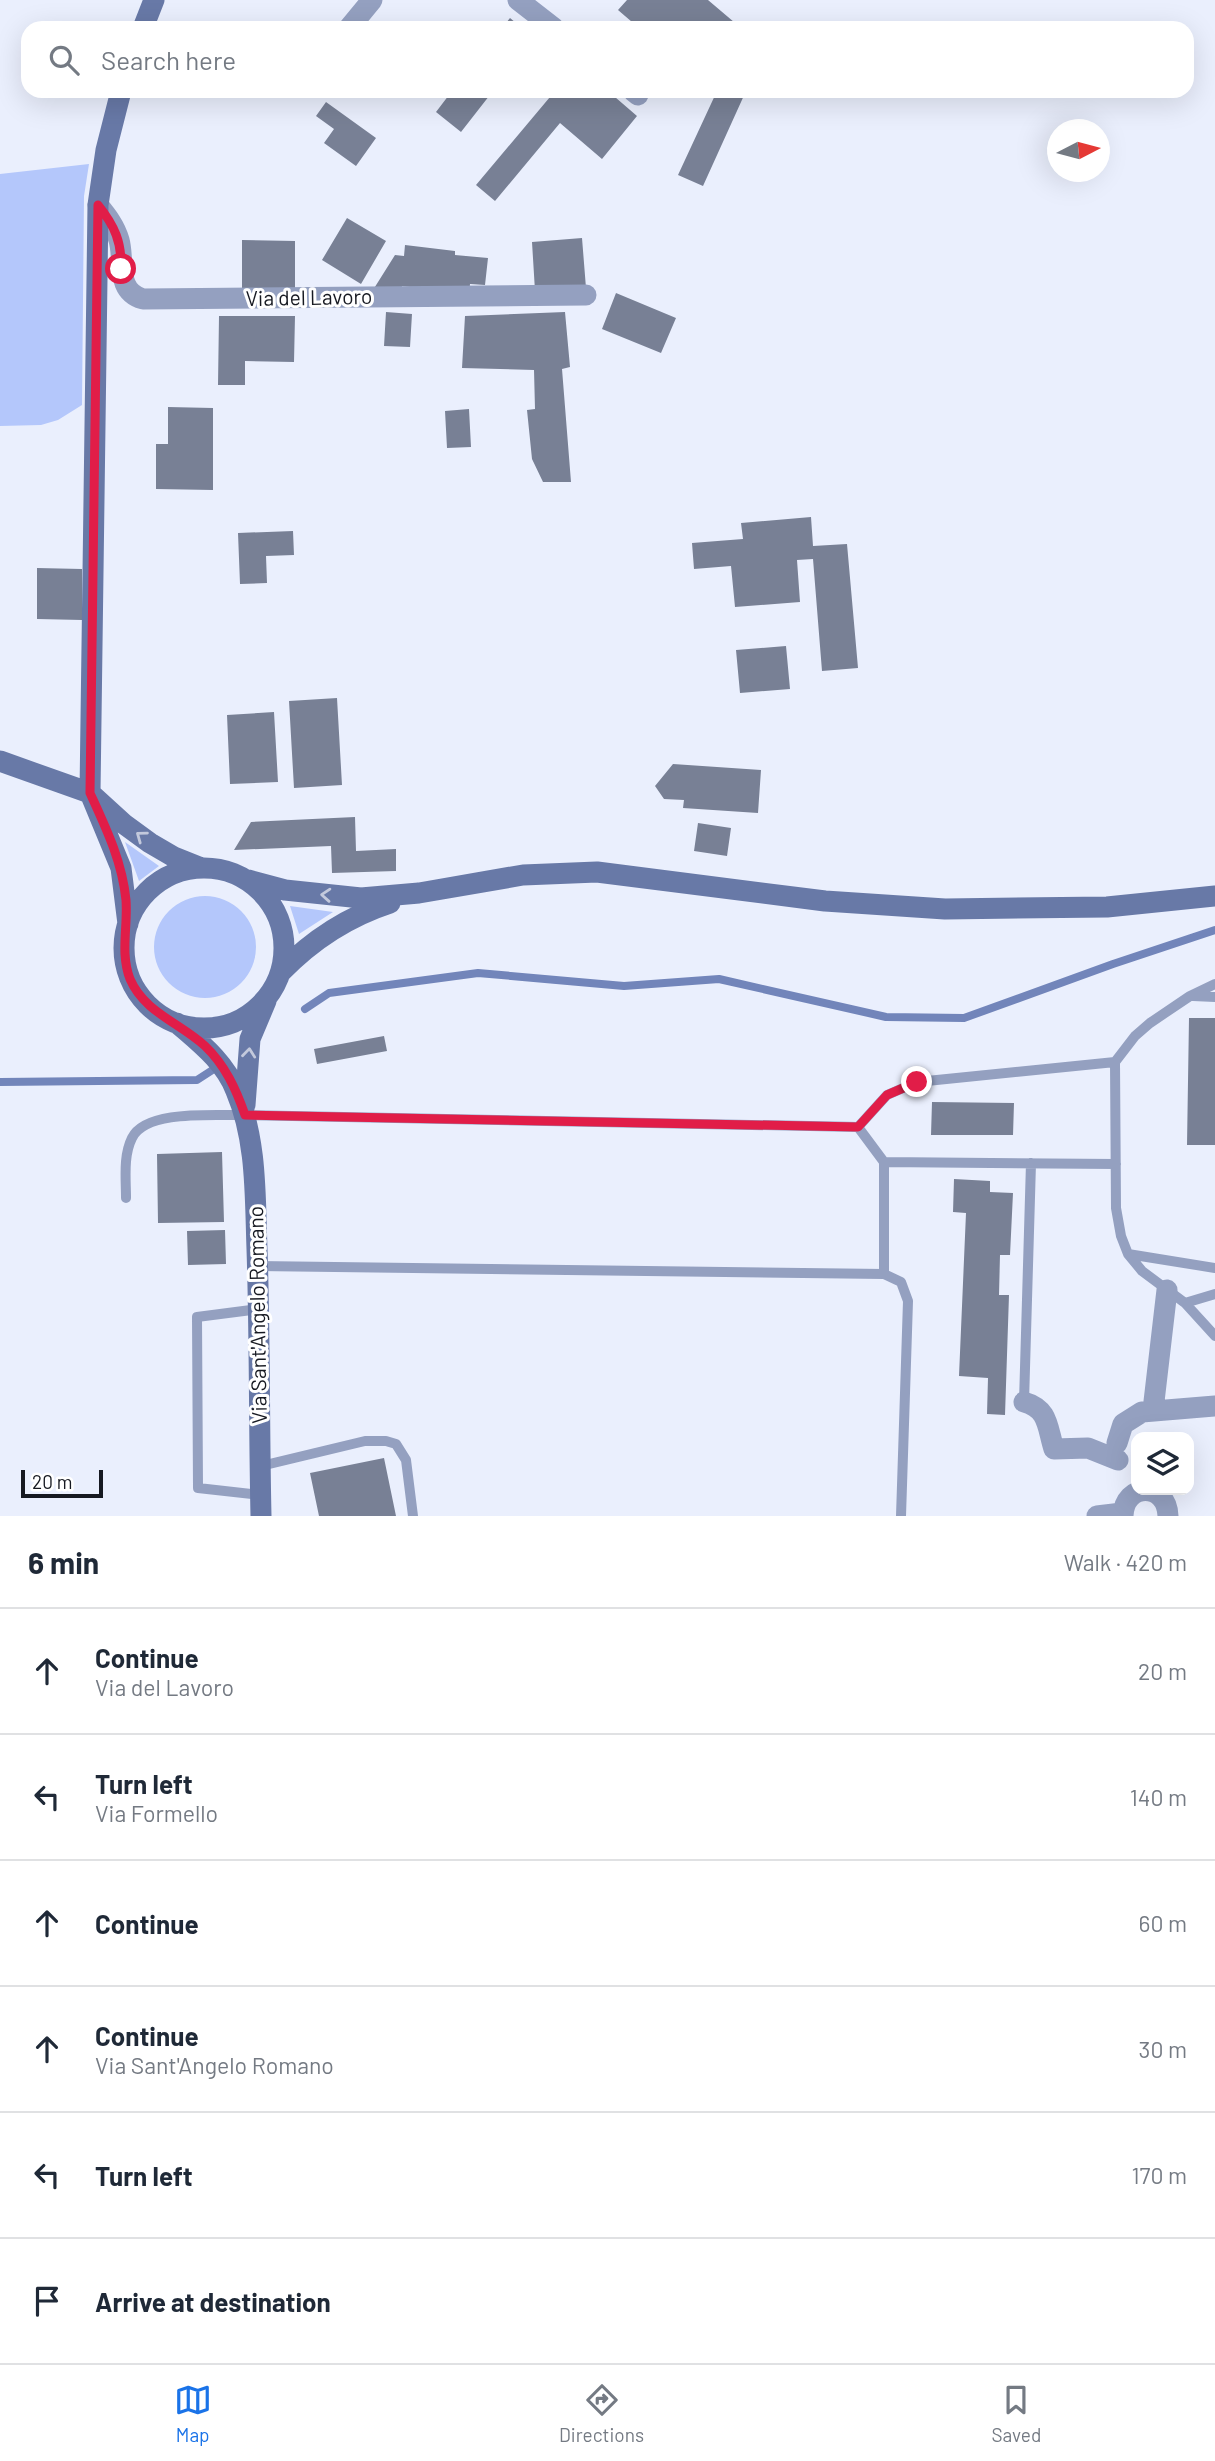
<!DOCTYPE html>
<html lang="en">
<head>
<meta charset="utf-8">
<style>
  body { margin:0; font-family:Barlow,sans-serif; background:#f6f6f7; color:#1f2937 }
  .controls { position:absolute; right:21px; bottom:21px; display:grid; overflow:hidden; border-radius:14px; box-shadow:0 7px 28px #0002 }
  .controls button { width:63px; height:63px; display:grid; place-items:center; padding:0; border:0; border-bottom:2px solid #e0e1e3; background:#fff; color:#1f2937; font:35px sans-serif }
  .compass { position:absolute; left:1047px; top:119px; width:63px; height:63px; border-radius:50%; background:#fff; box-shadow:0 7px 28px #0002; rotate:84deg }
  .scale { position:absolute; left:21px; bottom:18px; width:82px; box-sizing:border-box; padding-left:7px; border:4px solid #161921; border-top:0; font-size:19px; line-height:24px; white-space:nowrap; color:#161921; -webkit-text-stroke:5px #fff; paint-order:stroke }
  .stop { position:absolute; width:21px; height:21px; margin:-16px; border:5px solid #e11d48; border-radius:50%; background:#fff }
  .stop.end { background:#e11d48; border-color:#fff; box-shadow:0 2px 7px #0008 }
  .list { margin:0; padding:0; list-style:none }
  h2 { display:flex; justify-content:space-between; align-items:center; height:91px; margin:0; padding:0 28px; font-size:30px }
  h2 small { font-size:23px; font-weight:400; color:#747a83 }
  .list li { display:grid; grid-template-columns:46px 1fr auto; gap:21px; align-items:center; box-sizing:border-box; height:126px; padding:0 28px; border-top:2px solid #e0e1e3 }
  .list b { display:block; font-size:26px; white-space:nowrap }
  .list p { margin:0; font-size:23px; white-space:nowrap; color:#747a83 }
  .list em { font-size:23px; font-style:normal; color:#747a83 }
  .icon { flex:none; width:38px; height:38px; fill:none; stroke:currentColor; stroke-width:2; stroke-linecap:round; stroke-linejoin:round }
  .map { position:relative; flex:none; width:1215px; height:1516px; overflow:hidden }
  .search { position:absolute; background:#fff; box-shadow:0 7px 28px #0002; left:21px; right:21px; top:21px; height:77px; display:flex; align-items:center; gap:18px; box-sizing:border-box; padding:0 24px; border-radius:21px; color:#747a83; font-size:26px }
  .sheet { height:847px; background:#fff }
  nav { display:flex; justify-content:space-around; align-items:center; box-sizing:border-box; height:98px; border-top:2px solid #e0e1e3; background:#fff; font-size:19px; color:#747a83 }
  nav a { display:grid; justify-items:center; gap:4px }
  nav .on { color:#1a73e8 }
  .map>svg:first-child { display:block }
  .green { fill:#b4c7fb }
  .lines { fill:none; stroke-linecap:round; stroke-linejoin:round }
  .stream { stroke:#7285ba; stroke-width:8 }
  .building { fill:#788095 }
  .lane { stroke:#94a0c0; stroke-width:10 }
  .street { stroke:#94a0c0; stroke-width:21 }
  .secondary { stroke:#6879a7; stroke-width:21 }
  .oneway { stroke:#c3c9dc }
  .route { stroke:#e11d48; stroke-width:9 }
  .labels { text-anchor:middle; stroke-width:6; stroke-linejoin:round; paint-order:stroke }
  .street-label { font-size:21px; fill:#161921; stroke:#fff }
</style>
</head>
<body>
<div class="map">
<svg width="1215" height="1516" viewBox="0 0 1215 1516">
  <rect width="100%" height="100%" fill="#eaeffd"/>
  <path class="green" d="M89 164 84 196 82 405 58 420 41 425 0 426V174Z
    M125 842 159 866 139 881Z
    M154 947a51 51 0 1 1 102 0a51 51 0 1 1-102 0Z
    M290 906 333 912 299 934Z"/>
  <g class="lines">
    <path class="stream" d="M305 1009 329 993 478 973 624 986 719 979 886 1017 964 1018 1113 964 1215 930
      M0 1082 197 1080 214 1069"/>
  </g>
  <path class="building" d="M627 0H708L741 28H639L618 10Z
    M510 18 522 28H502Z
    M452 91H493L461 132 436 112Z
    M555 91H608L637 116 602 159 560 123 495 201 476 185Z
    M717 91H746L703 186 678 175Z
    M326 102 376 138 356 166 324 143 334 129 316 116Z
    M347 218 386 241 361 284 322 260Z
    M582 238 586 288 535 291 532 242Z
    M242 240 295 241V290H242Z
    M405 245 455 251V255L488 258 485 285 470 284 469 294 402 286 401 294 373 290 395 255 404 256Z
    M616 293 676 318 661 353 602 329Z
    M386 312 412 314 410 347 384 346Z
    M565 312 570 367 562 369 571 482H543L532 459 527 410 535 409 534 370 462 368 465 316Z
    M219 316H295L294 362 245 361V385H218Z
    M168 407 213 408V490L156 489V444H168Z
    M469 409 471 447 447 448 445 411Z
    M811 517 813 546 847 544 858 668 822 671 813 559 797 560 800 602 735 607 731 566 694 569 692 543 743 539 741 523Z
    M293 531 294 555 266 556 267 583 240 584 238 533Z
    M37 568 82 569V620L37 619Z
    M786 646 790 689 740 693 736 650Z
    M337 698 342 785 294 788 289 701Z
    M274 712 278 782 230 784 227 715Z
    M673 764 761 770 758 813 683 808 684 800 664 799 655 786Z
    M355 817 356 851 396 849V871L332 873 331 846 234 850 251 822Z
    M698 823 731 828 727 856 694 851Z
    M1189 1018H1215V1145H1187Z
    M384 1036 387 1051 317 1064 314 1049Z
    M932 1102 1014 1103 1013 1135H931Z
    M222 1152 224 1222 158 1223 157 1154Z
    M954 1179 990 1181V1192L1013 1193 1010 1255H1000L999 1295H1009L1005 1415 987 1414 988 1378 959 1376 966 1213 953 1212Z
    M225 1230 226 1264 188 1265 187 1231Z
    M384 1458 396 1516H319L310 1473Z"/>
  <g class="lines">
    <path class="lane" d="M1215 984 1190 996 1150 1023 1135 1036 1115 1062 1116 1208 1121 1236 1128 1254 1142 1271 1185 1303 1215 1336
      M1193 996 1215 997
      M858 1127 887 1095 917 1082 1115 1062
      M884 1162 1116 1164
      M126 1198C126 1179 123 1156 132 1138 146 1109 216 1116 245 1115L858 1127
      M1128 1254 1215 1268
      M257 1266 884 1274V1162L858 1127
      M884 1274 901 1282 908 1301 901 1516
      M1185 1303 1215 1294
      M259 1309 197 1317 198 1488 261 1495
      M1024 1402 1031 1163
      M261 1466 365 1441H386L396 1444 406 1460 413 1516"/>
    <path class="street" d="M518 0 554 28
      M349 28 372 0
      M633 91 638 95
      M98 205C107 216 115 226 119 240 125 261 115 291 143 299L586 295
      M1024 1402C1049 1409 1047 1427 1054 1449L1088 1448 1118 1460
      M1153 1410 1167 1290
      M1117 1443 1123 1424 1142 1412 1215 1406
      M1097 1516 1122 1513
      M1123 1516C1124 1482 1167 1482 1168 1516"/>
    <path class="secondary" d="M143 28 154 0
      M121 91 106 150 98 205 90 793 121 868 128 924
      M0 761 90 793 124 824 150 843 174 857 199 867
      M124 948a80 80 0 1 1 160 0a80 80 0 1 1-160 0Z
      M248 880 285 890 361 898 419 893 523 875 597 872 825 901 945 909 1107 907 1215 896
      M281 972C313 939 347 917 390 903
      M177 1023C200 1043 225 1062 236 1091 257 1140 255 1196 257 1249 260 1338 259 1427 261 1516
      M245 1105 250 1039 266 1001"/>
  </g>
  <defs><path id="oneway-chevron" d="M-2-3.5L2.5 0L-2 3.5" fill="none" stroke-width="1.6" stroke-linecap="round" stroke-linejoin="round" transform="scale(1.75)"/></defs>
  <g class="oneway">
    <use href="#oneway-chevron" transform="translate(141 836) rotate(-144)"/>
    <use href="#oneway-chevron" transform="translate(326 895) rotate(-176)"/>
    <use href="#oneway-chevron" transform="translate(249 1053) rotate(-84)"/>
  </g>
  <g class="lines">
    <path class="route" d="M121 269C122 243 115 226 98 205L90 793C106 828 122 861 126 900 128 927 120 953 130 979 144 1012 180 1023 205 1046 225 1065 236 1089 245 1115L858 1127 887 1095 917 1082"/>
  </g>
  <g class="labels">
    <g class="street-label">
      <text transform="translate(309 298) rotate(-1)" y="7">Via del Lavoro</text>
      <text transform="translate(258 1315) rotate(-91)" y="7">Via Sant'Angelo Romano</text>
    </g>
  </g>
</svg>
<div class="controls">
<button><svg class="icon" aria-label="layers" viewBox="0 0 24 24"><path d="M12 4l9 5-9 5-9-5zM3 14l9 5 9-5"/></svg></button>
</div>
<svg class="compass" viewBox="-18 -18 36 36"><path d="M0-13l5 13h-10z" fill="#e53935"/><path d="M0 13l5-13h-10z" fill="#747a83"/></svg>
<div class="scale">20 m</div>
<div class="stop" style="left:121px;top:269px"></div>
<div class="stop end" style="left:917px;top:1082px"></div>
<div class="search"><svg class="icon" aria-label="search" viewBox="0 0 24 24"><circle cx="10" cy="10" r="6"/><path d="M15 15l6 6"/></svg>Search here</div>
</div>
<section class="sheet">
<h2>6 min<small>Walk · 420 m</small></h2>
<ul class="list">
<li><svg class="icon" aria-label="ahead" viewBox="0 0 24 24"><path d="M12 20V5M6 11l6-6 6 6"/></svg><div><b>Continue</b><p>Via del Lavoro</p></div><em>20 m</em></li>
<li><svg class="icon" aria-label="left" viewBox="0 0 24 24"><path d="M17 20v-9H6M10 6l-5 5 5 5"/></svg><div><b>Turn left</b><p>Via Formello</p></div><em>140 m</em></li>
<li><svg class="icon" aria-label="ahead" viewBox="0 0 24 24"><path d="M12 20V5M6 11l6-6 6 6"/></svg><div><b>Continue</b></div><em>60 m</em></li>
<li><svg class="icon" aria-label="ahead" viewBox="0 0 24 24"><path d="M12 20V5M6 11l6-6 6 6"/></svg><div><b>Continue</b><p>Via Sant'Angelo Romano</p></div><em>30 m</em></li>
<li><svg class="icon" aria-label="left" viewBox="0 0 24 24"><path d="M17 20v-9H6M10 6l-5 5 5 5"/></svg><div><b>Turn left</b></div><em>170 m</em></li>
<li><svg class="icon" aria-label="arrive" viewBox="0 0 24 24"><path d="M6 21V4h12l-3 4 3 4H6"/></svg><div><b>Arrive at destination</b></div></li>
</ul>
</section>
<nav>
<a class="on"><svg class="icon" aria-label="map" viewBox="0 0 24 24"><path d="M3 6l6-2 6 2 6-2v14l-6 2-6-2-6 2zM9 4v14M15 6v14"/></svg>Map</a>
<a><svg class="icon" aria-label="directions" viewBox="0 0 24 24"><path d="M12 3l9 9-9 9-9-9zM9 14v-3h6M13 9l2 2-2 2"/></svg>Directions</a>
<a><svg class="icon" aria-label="saved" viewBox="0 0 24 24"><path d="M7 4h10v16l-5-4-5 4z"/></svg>Saved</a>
</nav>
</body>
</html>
